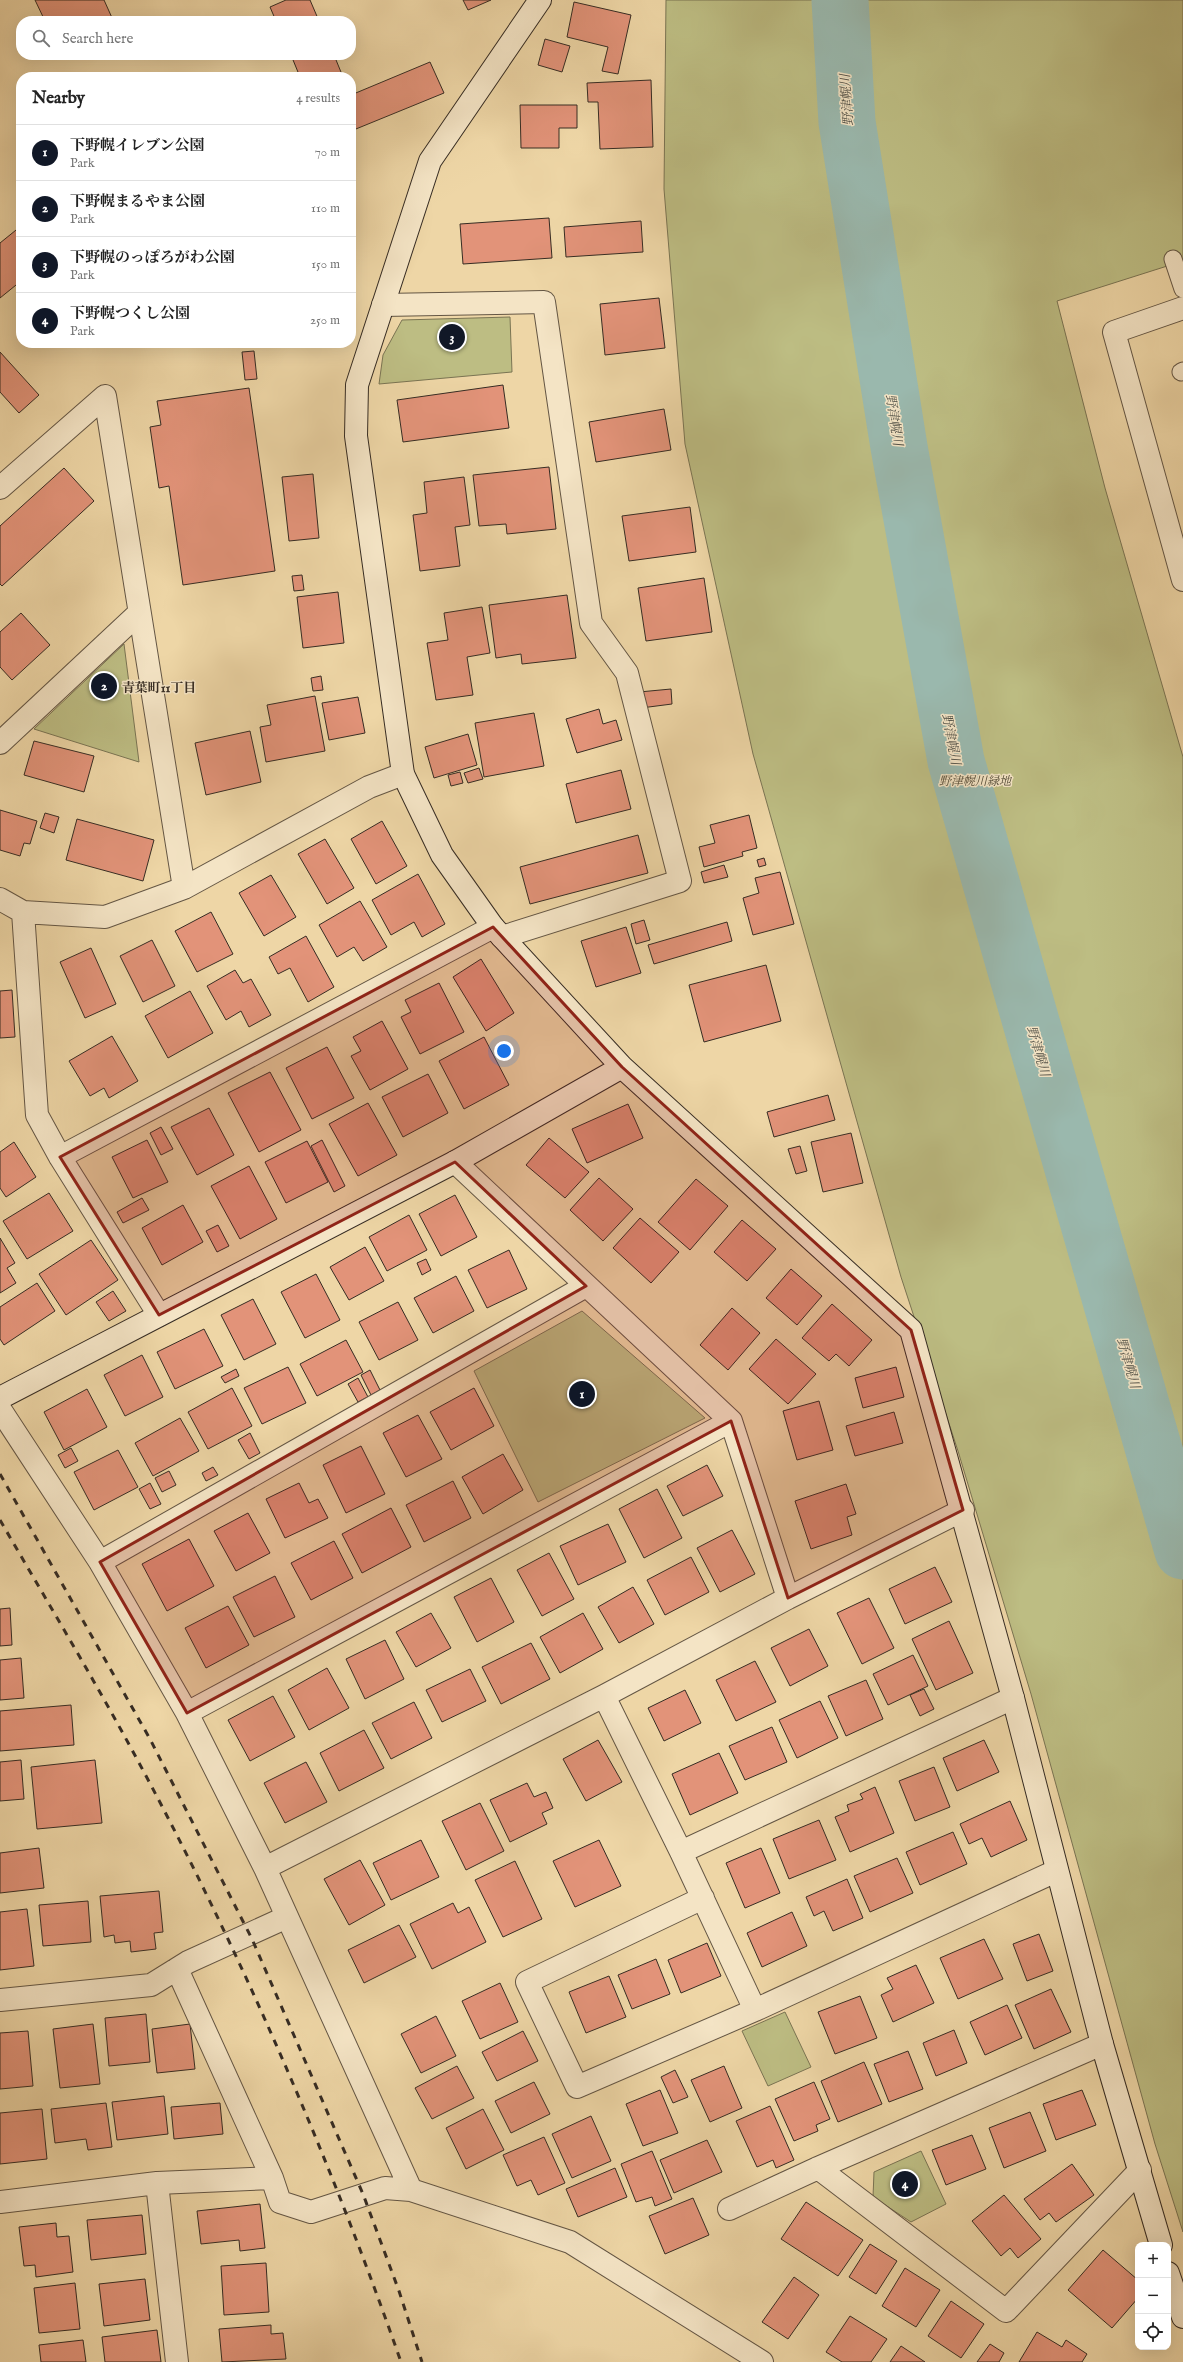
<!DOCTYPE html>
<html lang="en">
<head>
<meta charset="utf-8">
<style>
  body { margin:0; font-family:"IM FELL English","Noto Serif JP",serif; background:#f6f6f6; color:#222 }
  .controls { position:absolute; right:12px; bottom:12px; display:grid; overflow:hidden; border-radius:8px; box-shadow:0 4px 16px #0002 }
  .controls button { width:36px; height:36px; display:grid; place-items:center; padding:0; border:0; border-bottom:1px solid #e0e0e0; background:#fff; color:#222; font:20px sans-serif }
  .you { position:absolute; left:504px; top:1051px; width:14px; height:14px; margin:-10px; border:3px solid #fff; border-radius:50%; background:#1a73e8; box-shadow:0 0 0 6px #1a73e833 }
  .badge { display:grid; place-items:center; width:26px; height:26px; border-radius:50%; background:#111827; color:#fff; font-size:13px; font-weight:700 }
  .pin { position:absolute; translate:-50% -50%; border:2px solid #fff; box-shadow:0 1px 4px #0006 }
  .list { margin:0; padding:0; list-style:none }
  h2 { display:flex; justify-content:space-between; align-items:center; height:52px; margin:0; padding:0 16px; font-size:17px }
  h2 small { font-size:13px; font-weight:400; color:#767676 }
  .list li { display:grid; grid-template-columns:26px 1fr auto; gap:12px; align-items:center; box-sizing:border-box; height:56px; padding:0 16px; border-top:1px solid #e0e0e0 }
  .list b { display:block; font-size:15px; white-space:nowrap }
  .list p { margin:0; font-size:13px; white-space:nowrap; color:#767676 }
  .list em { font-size:13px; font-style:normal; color:#767676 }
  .icon { flex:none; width:22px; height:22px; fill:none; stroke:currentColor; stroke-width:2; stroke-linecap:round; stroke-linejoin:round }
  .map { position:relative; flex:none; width:1183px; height:2362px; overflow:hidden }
  .search { position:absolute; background:#fff; box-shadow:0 4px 16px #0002; left:16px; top:16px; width:340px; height:44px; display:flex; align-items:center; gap:10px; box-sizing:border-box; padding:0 14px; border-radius:16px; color:#767676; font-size:15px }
  .panel { position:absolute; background:#fff; box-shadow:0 4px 16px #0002; left:16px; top:72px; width:340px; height:276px; border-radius:16px }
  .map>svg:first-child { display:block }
  .green { fill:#bdbd83; stroke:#7a7453 }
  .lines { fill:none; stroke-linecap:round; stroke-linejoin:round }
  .river { stroke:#9ab8ad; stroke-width:57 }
  .building { fill:#e29379; stroke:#362c23 }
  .lane-casing { stroke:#645644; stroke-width:19 }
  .street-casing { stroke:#645644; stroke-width:24 }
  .secondary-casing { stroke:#362c23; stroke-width:24 }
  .lane { stroke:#f4e4c5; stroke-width:17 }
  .street { stroke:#f4e4c5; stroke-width:22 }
  .secondary { stroke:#f4e4c5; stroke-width:22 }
  .rail { stroke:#362c23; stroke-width:3; stroke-dasharray:7 7; stroke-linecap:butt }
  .marked { fill:#8f2418; fill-opacity:0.2; stroke:#8f2418; stroke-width:3; stroke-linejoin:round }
  .labels { text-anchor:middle; stroke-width:3; stroke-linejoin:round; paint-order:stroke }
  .park-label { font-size:12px; font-style:italic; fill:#514936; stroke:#f4e4c5 }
  .water-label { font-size:13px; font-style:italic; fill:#4f4f46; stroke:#f4e4c5 }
  .neighbourhood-label { font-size:13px; font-weight:bold; fill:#362c23; stroke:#f4e4c5 }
</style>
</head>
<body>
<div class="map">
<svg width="1183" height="2362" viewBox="0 0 1183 2362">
  <rect width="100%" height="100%" fill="#eed6a6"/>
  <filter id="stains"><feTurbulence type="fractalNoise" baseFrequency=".005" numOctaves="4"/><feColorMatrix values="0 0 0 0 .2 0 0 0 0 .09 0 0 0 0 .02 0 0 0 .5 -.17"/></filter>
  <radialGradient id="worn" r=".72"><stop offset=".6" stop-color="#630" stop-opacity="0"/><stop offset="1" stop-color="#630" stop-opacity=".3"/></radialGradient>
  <path class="green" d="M666 0H1183V261L1057 301 1105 488 1183 757V2232L1155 2144 1031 1694 958 1451 901 1277 753 754 685 444 664 189Z
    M510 317 512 372 379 384 383 355 402 320Z
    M124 644 139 762 34 729Z
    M582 1311 705 1418 538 1502 474 1371Z
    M785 2012 811 2067 768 2086 742 2031Z
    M921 2151 946 2204 911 2222 873 2197 874 2172Z"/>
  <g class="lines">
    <path class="river" d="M840 0 847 122 899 447 956 761 1183 1551"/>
  </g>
  <path class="building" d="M35 0H104L113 20 45 21Z
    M286 0H310L319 21H276L270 7Z
    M463 0H491L468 10Z
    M574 2 631 15 618 74 602 71 608 47 567 37Z
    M545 39 570 46 562 72 538 65Z
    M291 55H334L343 77H300Z
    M430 62 444 93 351 131V95Z
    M651 80 653 147 600 149 598 102H588L587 83Z
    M520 105H577V128H559V148H521Z
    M549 218 552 258 463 264 460 224Z
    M641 221 643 252 566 257 564 227Z
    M21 226V281L0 298V243Z
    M659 298 665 348 605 355 600 304Z
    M254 351 257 379 245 380 242 352Z
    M0 352 39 395 19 413 0 392Z
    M503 385 509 428 403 442 397 400Z
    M249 388 275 571 183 585 169 486 159 488 150 427 161 425 157 401Z
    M664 409 671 450 596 462 589 422Z
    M549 467 556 529 507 534 506 524 479 526 473 475Z
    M64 468 94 501 2 586 0 584V526Z
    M313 474 319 538 289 541 282 477Z
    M464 477 470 525 455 527 460 566 420 571 413 515 427 513 424 482Z
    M690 507 696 552 629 561 622 516Z
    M302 575 304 590 294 591 292 576Z
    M704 578 712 632 646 641 638 588Z
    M338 592 344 643 303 648 297 597Z
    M567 595 576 658 522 664 521 654 496 658 489 605Z
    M482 607 490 653 467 657 473 695 436 700 427 643 448 640 444 613Z
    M21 613 50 645 12 680 0 667V632Z
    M321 676 323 690 313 691 311 678Z
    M671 689 672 704 641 708 639 692Z
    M315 696 325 751 266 762 260 727 271 725 267 705Z
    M358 697 365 733 329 740 322 703Z
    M599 709 603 724 616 720 622 740 577 753 566 719Z
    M534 713 544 766 484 777 475 723Z
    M250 731 261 782 206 795 195 743Z
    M468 734 477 765 434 778 425 747Z
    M34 741 94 756 84 792 24 775Z
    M479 768 483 779 468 783 464 773Z
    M621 770 631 809 576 823 566 784Z
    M460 772 463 783 451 786 448 775Z
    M0 810 37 821 30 844 24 843 20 856 0 850Z
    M45 813 59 817 54 833 40 828Z
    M749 815 757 848 742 852 743 856 704 867 699 847 715 843 710 825Z
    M77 819 154 840 143 881 66 860Z
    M382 821 407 866 376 884 351 839Z
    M638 835 648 873 530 904 520 867Z
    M325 839 354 888 327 904 298 854Z
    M764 858 766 865 759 867 757 860Z
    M724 865 728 877 704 883 701 872Z
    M780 872 794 924 753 935 743 898 759 893 755 878Z
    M418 874 445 924 422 937 414 922 391 935 372 900Z
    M271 875 296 917 264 936 239 893Z
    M360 901 387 947 363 961 354 947 337 957 319 925Z
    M211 912 233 954 197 972 175 931Z
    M644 920 650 940 636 944 631 924Z
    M727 922 732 941 654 964 648 945Z
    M626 927 641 973 596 987 581 941Z
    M306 936 334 987 308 1002 290 968 278 974 269 957Z
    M152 940 175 986 143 1002 120 956Z
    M91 948 116 1004 85 1018 60 962Z
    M481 959 514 1013 486 1031 453 977Z
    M766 965 781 1021 704 1042 689 985Z
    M235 970 243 983 251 979 271 1015 249 1027 241 1011 226 1020 207 986Z
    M439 983 464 1032 420 1054 401 1017 411 1012 405 1000Z
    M12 990 15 1037 0 1038V991Z
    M190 991 213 1033 168 1058 145 1016Z
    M382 1021 408 1069 370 1090 351 1056 361 1051 353 1037Z
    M112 1036 138 1081 109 1098 104 1088 90 1096 69 1061Z
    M484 1037 509 1085 464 1109 439 1061Z
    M327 1047 354 1098 312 1119 286 1068Z
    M270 1072 301 1130 259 1152 228 1093Z
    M428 1074 448 1113 403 1137 382 1097Z
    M828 1095 835 1120 774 1137 767 1112Z
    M368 1103 397 1155 358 1176 329 1124Z
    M628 1104 643 1138 587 1163 572 1129Z
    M209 1108 234 1155 197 1175 171 1127Z
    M161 1127 173 1149 161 1155 150 1133Z
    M851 1133 863 1183 823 1192 811 1142Z
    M549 1138 589 1172 565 1198 526 1165Z
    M147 1140 168 1182 133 1198 112 1157Z
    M322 1140 345 1186 334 1192 311 1146Z
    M307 1141 328 1182 286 1203 265 1162Z
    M14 1142 36 1177 6 1197 0 1188V1152Z
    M800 1146 807 1171 796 1174 788 1149Z
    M249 1166 277 1219 240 1239 211 1186Z
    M599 1178 633 1209 603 1241 570 1210Z
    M696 1179 728 1206 690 1250 658 1222Z
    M49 1193 73 1231 27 1259 3 1221Z
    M455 1195 477 1237 441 1256 419 1214Z
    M142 1198 149 1210 123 1223 117 1212Z
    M183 1205 203 1242 162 1265 142 1228Z
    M409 1215 427 1250 387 1271 369 1237Z
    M640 1218 679 1252 651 1283 613 1248Z
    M742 1220 776 1249 747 1281 714 1252Z
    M218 1225 229 1246 217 1252 206 1231Z
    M0 1238 15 1263 7 1268 16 1283 0 1293Z
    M91 1240 118 1280 66 1315 39 1274Z
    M365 1247 384 1281 349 1300 330 1267Z
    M509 1250 527 1289 487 1308 468 1270Z
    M426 1259 431 1270 422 1275 417 1263Z
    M791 1269 822 1296 797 1325 766 1298Z
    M316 1274 340 1320 305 1338 281 1292Z
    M456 1276 474 1311 433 1333 414 1298Z
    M37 1283 55 1311 4 1345 0 1339V1307Z
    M113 1291 126 1311 109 1321 96 1302Z
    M253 1299 276 1344 244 1360 221 1315Z
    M398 1302 418 1340 379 1360 359 1322Z
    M832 1304 872 1340 849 1366 836 1354 829 1361 802 1338Z
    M732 1308 760 1333 728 1370 700 1345Z
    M204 1329 223 1366 175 1389 157 1352Z
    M776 1339 816 1374 788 1404 749 1369Z
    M346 1340 363 1372 317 1396 300 1364Z
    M142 1355 163 1397 125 1416 104 1375Z
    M288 1367 306 1403 262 1424 244 1388Z
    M896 1367 904 1397 863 1408 855 1378Z
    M236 1369 239 1376 225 1383 221 1377Z
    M370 1370 380 1390 371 1395 361 1375Z
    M358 1378 368 1397 358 1402 348 1384Z
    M232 1388 252 1426 208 1449 188 1412Z
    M474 1388 494 1426 451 1450 430 1412Z
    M87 1389 107 1427 64 1450 44 1412Z
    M819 1401 833 1450 797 1460 783 1411Z
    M894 1412 903 1443 855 1456 846 1426Z
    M418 1415 442 1459 406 1477 383 1433Z
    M180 1418 199 1451 153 1476 135 1443Z
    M250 1433 260 1453 249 1459 238 1440Z
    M361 1446 385 1494 346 1513 323 1465Z
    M71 1448 78 1461 65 1468 58 1455Z
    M118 1450 138 1487 94 1510 74 1472Z
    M503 1454 523 1490 483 1514 462 1477Z
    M707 1465 723 1496 683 1516 667 1486Z
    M213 1467 218 1475 206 1481 202 1473Z
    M169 1471 176 1485 162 1492 155 1478Z
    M453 1481 471 1518 424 1542 406 1505Z
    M150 1483 161 1504 150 1509 139 1489Z
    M299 1483 309 1503 318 1499 328 1518 285 1538 266 1499Z
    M846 1484 856 1514 847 1517 852 1535 811 1549 795 1501Z
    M657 1489 682 1538 644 1558 619 1509Z
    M391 1508 411 1547 362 1573 342 1534Z
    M248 1513 270 1553 236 1571 214 1531Z
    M608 1524 626 1562 578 1585 560 1546Z
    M732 1530 755 1574 720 1592 697 1548Z
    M189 1539 214 1586 167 1611 142 1564Z
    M334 1541 353 1578 311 1600 291 1563Z
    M549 1553 574 1599 542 1616 517 1570Z
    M691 1557 709 1592 665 1615 647 1580Z
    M935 1567 952 1602 905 1624 889 1589Z
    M275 1576 295 1617 254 1637 233 1597Z
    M491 1578 514 1622 477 1642 454 1597Z
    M633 1587 654 1624 619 1643 598 1607Z
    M869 1598 894 1648 862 1664 837 1613Z
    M228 1606 249 1645 206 1668 185 1628Z
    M10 1608 12 1645 0 1646V1609Z
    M431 1613 451 1648 416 1667 396 1632Z
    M583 1613 603 1649 560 1673 540 1637Z
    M949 1621 973 1673 936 1690 912 1639Z
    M809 1629 828 1666 790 1686 771 1648Z
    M385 1640 404 1679 365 1699 346 1659Z
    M531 1643 550 1679 501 1704 482 1667Z
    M913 1655 928 1686 888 1705 873 1674Z
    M21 1658 24 1698 0 1700V1660Z
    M755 1661 776 1702 736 1721 716 1680Z
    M327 1668 349 1708 309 1730 288 1690Z
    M470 1669 486 1701 442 1722 426 1690Z
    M866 1680 883 1719 846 1736 828 1696Z
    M924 1689 934 1709 920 1716 910 1695Z
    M685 1690 701 1723 664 1741 648 1708Z
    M273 1696 295 1737 250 1761 228 1720Z
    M820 1701 838 1738 797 1758 779 1720Z
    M414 1702 432 1738 391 1759 372 1723Z
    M71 1705 74 1745 0 1751V1711Z
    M772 1727 787 1762 745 1780 729 1746Z
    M364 1730 384 1768 339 1791 320 1753Z
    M598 1740 622 1782 586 1801 563 1759Z
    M984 1740 999 1772 957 1791 943 1758Z
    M719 1753 738 1793 690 1815 672 1774Z
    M21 1760 24 1799 0 1801V1762Z
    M95 1760 102 1823 37 1829 31 1767Z
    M306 1762 327 1802 285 1823 264 1783Z
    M934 1767 950 1807 915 1821 899 1781Z
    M527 1783 534 1797 546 1792 553 1808 542 1813 547 1824 510 1842 490 1800Z
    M875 1787 894 1833 850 1852 835 1817 849 1811 847 1805 863 1799 860 1794Z
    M1010 1801 1027 1840 991 1857 982 1838 969 1844 960 1824Z
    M480 1803 504 1851 466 1870 442 1821Z
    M819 1820 836 1860 789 1879 773 1839Z
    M953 1832 967 1864 920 1885 906 1852Z
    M421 1840 439 1877 391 1900 373 1863Z
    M599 1840 621 1886 575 1907 553 1861Z
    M39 1848 44 1888 0 1893V1853Z
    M761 1848 780 1893 745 1908 726 1863Z
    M897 1858 913 1893 870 1912 854 1876Z
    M360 1860 385 1905 349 1925 324 1879Z
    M515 1861 542 1919 503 1937 475 1880Z
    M847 1879 863 1918 833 1931 824 1911 814 1916 806 1897Z
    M159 1891 163 1932 154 1933 156 1949 131 1952 130 1941 115 1943 114 1935 104 1937 100 1896Z
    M88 1901 91 1942 43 1946 39 1905Z
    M453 1903 458 1913 469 1907 486 1942 432 1969 410 1924Z
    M27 1909 34 1966 0 1970V1912Z
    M792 1912 807 1946 762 1967 747 1933Z
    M399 1925 416 1957 364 1983 348 1950Z
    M1039 1934 1053 1971 1027 1981 1013 1944Z
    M984 1939 1003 1979 958 1999 940 1958Z
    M707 1943 721 1976 681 1993 668 1960Z
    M656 1959 670 1994 632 2009 618 1975Z
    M916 1965 934 2003 893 2022 881 1995 893 1989 887 1978Z
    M609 1976 626 2017 586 2033 569 1992Z
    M500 1983 518 2022 480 2039 462 2001Z
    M1051 1989 1071 2032 1034 2049 1015 2005Z
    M860 1996 877 2038 835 2054 818 2012Z
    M1007 2005 1022 2038 985 2055 970 2022Z
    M146 2014 150 2062 109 2066 105 2018Z
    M436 2016 456 2056 421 2073 401 2034Z
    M93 2024 100 2084 60 2088 53 2029Z
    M190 2024 195 2069 157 2073 152 2029Z
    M954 2030 967 2063 936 2076 923 2043Z
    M28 2031 33 2086 0 2089V2033Z
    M523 2031 538 2061 497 2081 482 2052Z
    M908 2051 923 2089 889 2102 874 2064Z
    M864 2062 882 2104 838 2122 821 2081Z
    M457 2066 474 2098 432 2119 415 2088Z
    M724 2066 742 2108 710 2122 691 2080Z
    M675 2070 688 2097 673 2103 661 2077Z
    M534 2082 550 2114 511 2133 495 2101Z
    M814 2082 830 2119 816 2125 818 2131 794 2141 775 2099Z
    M660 2090 678 2133 643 2146 626 2104Z
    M1082 2090 1096 2125 1056 2140 1043 2104Z
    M164 2096 168 2134 117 2140 112 2102Z
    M106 2103 112 2147 88 2150 86 2139 55 2143 51 2109Z
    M220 2103 223 2134 174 2139 171 2107Z
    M770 2106 794 2160 776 2168 773 2160 757 2167 736 2121Z
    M42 2109 47 2159 0 2164V2113Z
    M483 2109 504 2150 466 2169 446 2128Z
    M1030 2112 1046 2151 1004 2168 989 2128Z
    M591 2116 611 2161 572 2178 552 2134Z
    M972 2135 986 2169 946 2185 932 2150Z
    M544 2137 565 2183 538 2195 531 2180 517 2186 503 2155Z
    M707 2140 722 2172 674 2193 660 2160Z
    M652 2151 672 2199 655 2206 652 2197 636 2202 621 2164Z
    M1072 2164 1094 2195 1056 2222 1049 2213 1040 2220 1024 2199Z
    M615 2168 627 2197 578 2217 566 2189Z
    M1004 2195 1041 2239 1018 2258 1010 2248 1001 2256 972 2221Z
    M693 2198 709 2235 665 2254 649 2216Z
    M806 2202 863 2240 838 2276 781 2239Z
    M260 2204 265 2248 240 2251 239 2240 201 2244 197 2211Z
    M142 2215 146 2254 91 2260 87 2220Z
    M56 2223 57 2237 69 2236 73 2272 36 2277 35 2265 24 2266 19 2227Z
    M870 2244 897 2261 876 2294 849 2277Z
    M1103 2250 1138 2280V2298L1112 2328 1068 2290Z
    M266 2263 269 2312 224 2315 221 2266Z
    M905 2268 940 2290 916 2327 882 2306Z
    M794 2277 819 2295 788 2339 762 2322Z
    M145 2279 150 2320 104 2326 99 2284Z
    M75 2283 80 2329 39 2333 34 2288Z
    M951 2301 984 2324 961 2358 928 2336Z
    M850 2316 887 2339 871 2362H842L826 2352Z
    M271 2325V2334L283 2333 286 2359 222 2362 219 2329Z
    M157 2330 161 2362H105L102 2337Z
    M1037 2332 1062 2347 1066 2340 1087 2354 1082 2362H1019Z
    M83 2340 86 2362H41L39 2345Z
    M990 2344 1004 2353 999 2362H977Z
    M901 2346 925 2362H890Z"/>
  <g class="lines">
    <g class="lane-casing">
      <path id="lane" d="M1173 259 1183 289
        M1181 372 1183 371"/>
    </g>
    <g class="street-casing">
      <path id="street" d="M383 305 544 302 591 623 627 673 680 881 502 937
        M1183 308 1114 332 1183 580
        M0 488 105 396 184 888
        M0 743 139 613
        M0 899 23 912 105 917 184 888 369 787 403 774
        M23 912 37 1115 60 1157 159 1315
        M60 1157 493 927
        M455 1162 731 1421 788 1598
        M0 1409 100 1562 187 1713 265 1868 411 2190 570 2242 762 2362
        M100 1562 586 1286
        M604 1696 681 1852 755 2010 1056 1871
        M187 1713 731 1421
        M681 1852 1013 1698
        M265 1868 604 1696 788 1598 963 1510
        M703 1898 527 1982 577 2087 755 2010
        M0 2000 151 1985 188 1962 287 1917
        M818 2168 1006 2311 1140 2170
        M272 2178 280 2202 311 2212 385 2188 411 2190
        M157 2183 177 2362
        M0 2202 157 2183 272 2178 177 1969
        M729 2209 818 2168 1102 2044"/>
    </g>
    <g class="secondary-casing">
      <path id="secondary" d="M540 0 430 161 357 385 356 436 403 774 442 855 493 927 622 1067 911 1330 1013 1698 1102 2044 1161 2245
        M0 1398 455 1162 622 1067
        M1168 2273 1183 2317"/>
    </g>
    <use href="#lane" class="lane"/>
    <use href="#street" class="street"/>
    <use href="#secondary" class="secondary"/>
    <path class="rail" d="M0 1474 150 1739 252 1939 363 2194 399 2291 422 2362
      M0 1520C44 1596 89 1671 131 1748 237 1943 328 2153 401 2362"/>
  </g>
  <path class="marked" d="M493 927 622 1067 911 1330 963 1510 788 1598 731 1421 187 1713 100 1562 586 1286 455 1162 159 1315 60 1157Z"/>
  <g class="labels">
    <g class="park-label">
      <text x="975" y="785">野津幌川緑地</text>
    </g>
    <g class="water-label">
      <text transform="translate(846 100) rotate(-94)" y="5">野津幌川</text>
      <text transform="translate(895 420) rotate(81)" y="5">野津幌川</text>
      <text transform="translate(952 739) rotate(79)" y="5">野津幌川</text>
      <text transform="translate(1039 1051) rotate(74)" y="5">野津幌川</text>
      <text transform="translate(1129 1363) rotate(74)" y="5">野津幌川</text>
    </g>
    <g class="neighbourhood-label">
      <text x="159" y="692">青葉町11丁目</text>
    </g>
  </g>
  <rect width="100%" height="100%" filter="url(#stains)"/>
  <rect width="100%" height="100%" fill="url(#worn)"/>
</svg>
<div class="controls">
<button>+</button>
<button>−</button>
<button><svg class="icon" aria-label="locate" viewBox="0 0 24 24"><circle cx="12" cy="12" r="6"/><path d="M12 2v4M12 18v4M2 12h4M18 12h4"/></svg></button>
</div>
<div class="you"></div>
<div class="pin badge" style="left:582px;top:1394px">1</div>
<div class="pin badge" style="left:104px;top:686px">2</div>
<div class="pin badge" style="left:452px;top:337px">3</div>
<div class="pin badge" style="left:905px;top:2184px">4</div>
<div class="search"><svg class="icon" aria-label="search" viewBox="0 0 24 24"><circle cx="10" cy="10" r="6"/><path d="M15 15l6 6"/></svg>Search here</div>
<section class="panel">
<h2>Nearby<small>4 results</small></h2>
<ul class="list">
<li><span class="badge">1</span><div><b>下野幌イレブン公園</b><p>Park</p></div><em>70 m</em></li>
<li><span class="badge">2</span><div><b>下野幌まるやま公園</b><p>Park</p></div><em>110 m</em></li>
<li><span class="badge">3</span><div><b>下野幌のっぽろがわ公園</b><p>Park</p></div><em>150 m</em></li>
<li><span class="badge">4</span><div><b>下野幌つくし公園</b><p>Park</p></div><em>250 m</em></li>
</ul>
</section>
</div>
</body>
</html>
